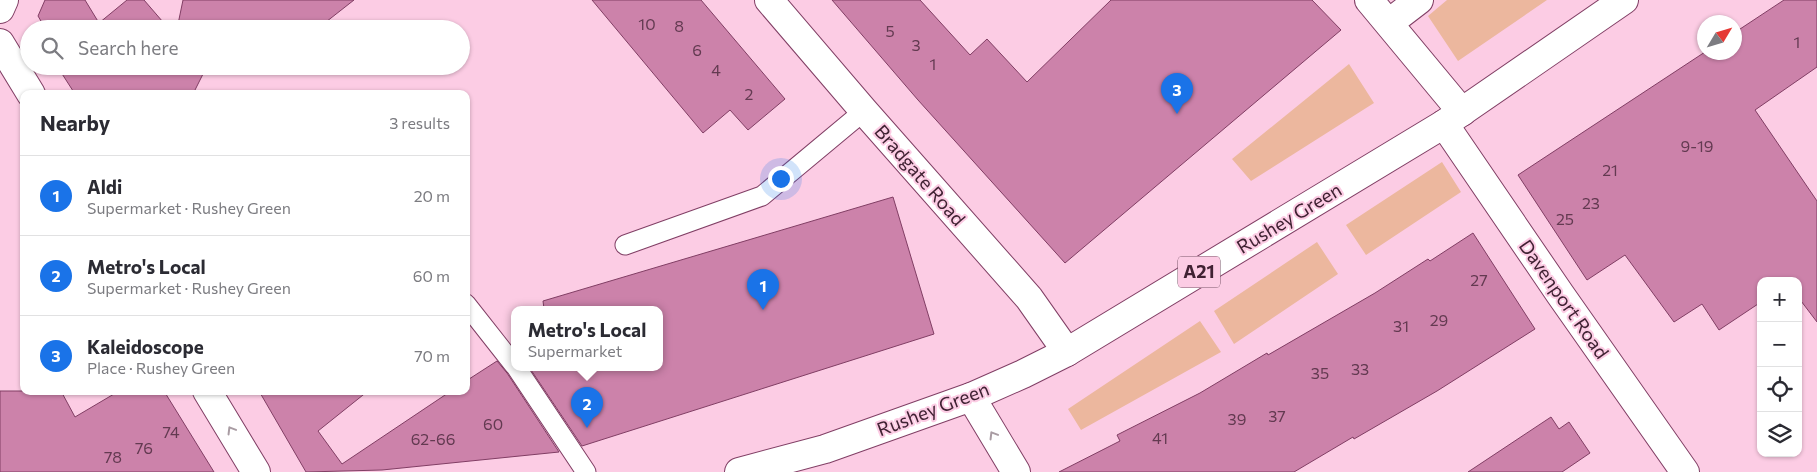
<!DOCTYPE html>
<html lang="en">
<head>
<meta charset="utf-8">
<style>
  body { margin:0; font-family:Commissioner,sans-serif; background:#f7f7f7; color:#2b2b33 }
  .controls { position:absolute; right:15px; bottom:15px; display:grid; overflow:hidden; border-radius:10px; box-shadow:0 1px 4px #0004 }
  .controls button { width:45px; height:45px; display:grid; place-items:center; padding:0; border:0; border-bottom:1px solid #e1e1e2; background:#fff; color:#2b2b33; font:25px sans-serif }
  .compass { position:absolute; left:1697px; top:15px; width:45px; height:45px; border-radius:50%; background:#fff; box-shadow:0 1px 4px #0004; rotate:52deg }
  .you { position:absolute; left:780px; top:178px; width:18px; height:18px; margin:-12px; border:4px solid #fff; border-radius:50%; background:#1a73e8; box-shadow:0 0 0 8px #1a73e833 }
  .badge { display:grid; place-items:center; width:32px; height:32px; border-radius:50%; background:#1a73e8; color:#fff; font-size:16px; font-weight:700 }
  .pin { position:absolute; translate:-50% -41px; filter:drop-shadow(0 1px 2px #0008) }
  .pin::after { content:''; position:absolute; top:26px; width:18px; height:15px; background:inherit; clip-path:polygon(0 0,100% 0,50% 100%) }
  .popup { position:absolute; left:511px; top:306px; width:152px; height:65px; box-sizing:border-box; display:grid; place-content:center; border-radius:10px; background:#fff; filter:drop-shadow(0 1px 4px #0005); font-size:16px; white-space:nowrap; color:#7c7c81 }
  .popup b { font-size:19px; color:#2b2b33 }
  .popup::after { content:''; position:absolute; left:50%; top:100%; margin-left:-10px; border:10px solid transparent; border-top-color:#fff }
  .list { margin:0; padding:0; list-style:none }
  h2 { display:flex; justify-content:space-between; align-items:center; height:65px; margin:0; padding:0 20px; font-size:21px }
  h2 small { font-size:16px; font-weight:400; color:#7c7c81 }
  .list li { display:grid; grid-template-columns:32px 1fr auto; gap:15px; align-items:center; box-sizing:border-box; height:80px; padding:0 20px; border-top:1px solid #e1e1e2 }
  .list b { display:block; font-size:19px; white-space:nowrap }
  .list p { margin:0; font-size:16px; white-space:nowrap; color:#7c7c81 }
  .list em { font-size:16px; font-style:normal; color:#7c7c81 }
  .icon { flex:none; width:28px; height:28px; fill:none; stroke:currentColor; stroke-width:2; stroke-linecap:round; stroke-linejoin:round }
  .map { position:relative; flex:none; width:1817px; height:472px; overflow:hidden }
  .search { position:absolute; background:#fff; box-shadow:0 1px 4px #0004; left:20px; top:20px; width:450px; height:55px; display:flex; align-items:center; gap:12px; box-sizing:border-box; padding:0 18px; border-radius:28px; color:#7c7c81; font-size:19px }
  .panel { position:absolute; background:#fff; box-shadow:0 1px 4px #0004; left:20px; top:90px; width:450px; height:305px; border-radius:10px }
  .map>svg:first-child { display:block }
  .green { fill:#ecb79e }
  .building { fill:#cc82aa; stroke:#813e64 }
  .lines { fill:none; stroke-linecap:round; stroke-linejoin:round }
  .service-casing { stroke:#813f65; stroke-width:21 }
  .pedestrian-casing { stroke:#813f65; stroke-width:30 }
  .minor-casing { stroke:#813f65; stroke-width:30 }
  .trunk-casing { stroke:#813f65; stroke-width:30 }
  .service { stroke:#fff; stroke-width:19 }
  .pedestrian { stroke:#fff; stroke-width:28 }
  .minor { stroke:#fff; stroke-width:28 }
  .trunk { stroke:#fff; stroke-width:28 }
  .oneway { stroke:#a99ca3 }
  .labels { text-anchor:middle; stroke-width:4; stroke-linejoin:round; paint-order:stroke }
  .number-label { font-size:16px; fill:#633a51 }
  .shield { fill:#fccce4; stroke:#785568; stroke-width:1 }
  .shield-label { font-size:18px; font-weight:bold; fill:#402233 }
  .street-label { font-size:19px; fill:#402233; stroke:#fccce4 }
</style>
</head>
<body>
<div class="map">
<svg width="1817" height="472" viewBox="0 0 1817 472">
  <rect width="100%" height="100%" fill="#fccce4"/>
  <path class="green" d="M1447 0H1547L1458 61 1428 16Z
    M1349 64 1374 103 1251 181 1232 159Z
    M1442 162 1461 192 1366 255 1346 225Z
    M1317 242 1338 274 1234 344 1214 311Z
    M1200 321 1221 352 1081 430 1068 409Z"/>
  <path class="building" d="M45 0H85L99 23 127 0H144L169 29H44L45 28 38 16Z
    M183 0H354L317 29H177Z
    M592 0H701L785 99 748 130 730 110 703 133Z
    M832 0H920L970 55 987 39 1027 82 1111 0H1312L1341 30 1065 263 918 100Z
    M1784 0H1817V67L1755 110 1817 201V322L1798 297V281H1761V302L1719 330 1702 304 1674 322 1625 255 1587 280 1518 175 1705 52H1734V33Z
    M57 66H207L193 94H75Z
    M893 197 934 334 582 446 529 367H660V309H544L543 301Z
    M1473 233 1535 329 1437 391 1354 439 1353 437 1294 472H1059L1120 441 1117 435 1200 393 1267 353 1268 355 1375 293 1428 259 1430 261Z
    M497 361 507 373 559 452 382 470 306 472 259 391H368L318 431 342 464 451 391H466V381Z
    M0 391H61L75 417 119 391H164L214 472H0Z
    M1551 417 1559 429 1569 422 1590 453 1562 472H1468Z"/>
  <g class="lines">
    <g class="service-casing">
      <path id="service" d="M625 245 762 196 864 111
        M466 304 514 365
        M516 367 586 472"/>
    </g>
    <g class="pedestrian-casing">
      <path id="pedestrian" d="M1389 23 1419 0"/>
    </g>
    <g class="minor-casing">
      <path id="minor" d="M769 0 864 111 1029 298 1067 352
        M1369 0 1462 112
        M0 9 4 0
        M0 43 31 94
        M1444 124 1560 294 1685 472
        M207 391 256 472
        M971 397 1016 472"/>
    </g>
    <g class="trunk-casing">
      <path id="trunk" d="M739 472 825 449 971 397 1023 374 1067 352 1444 124 1624 0"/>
    </g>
    <use href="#service" class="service"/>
    <use href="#pedestrian" class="pedestrian"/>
    <use href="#minor" class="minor"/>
    <use href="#trunk" class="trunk"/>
  </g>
  <defs><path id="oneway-chevron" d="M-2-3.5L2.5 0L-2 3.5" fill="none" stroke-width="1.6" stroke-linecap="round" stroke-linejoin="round" transform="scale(1.25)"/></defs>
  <g class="oneway">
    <use href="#oneway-chevron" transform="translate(231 430) rotate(-121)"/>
    <use href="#oneway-chevron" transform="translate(993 435) rotate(-121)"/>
  </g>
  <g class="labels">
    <g class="number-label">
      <text x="647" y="30">10</text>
      <text x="679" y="32">8</text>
      <text x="890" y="37">5</text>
      <text x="1797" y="48">1</text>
      <text x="916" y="51">3</text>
      <text x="697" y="56">6</text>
      <text x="933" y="70">1</text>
      <text x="716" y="76">4</text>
      <text x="749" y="100">2</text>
      <text x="1697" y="152">9-19</text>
      <text x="1610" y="176">21</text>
      <text x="1591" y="209">23</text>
      <text x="1565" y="225">25</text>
      <text x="1479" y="286">27</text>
      <text x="1439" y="326">29</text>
      <text x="1401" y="332">31</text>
      <text x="1360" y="375">33</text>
      <text x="1320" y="379">35</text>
      <text x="1277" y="422">37</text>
      <text x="1237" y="425">39</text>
      <text x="493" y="430">60</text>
      <text x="171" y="438">74</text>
      <text x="1160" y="444">41</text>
      <text x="433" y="445">62-66</text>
      <text x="144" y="454">76</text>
      <text x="113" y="463">78</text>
    </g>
    <rect class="shield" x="1178" y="256.5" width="42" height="31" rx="4"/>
    <g class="shield-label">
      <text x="1199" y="278">A21</text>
    </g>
    <g class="street-label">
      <text transform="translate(920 175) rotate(49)" y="7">Bradgate Road</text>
      <text transform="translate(1289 218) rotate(-31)" y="7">Rushey Green</text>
      <text transform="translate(1564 299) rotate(55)" y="7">Davenport Road</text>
      <text transform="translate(933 409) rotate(-21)" y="7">Rushey Green</text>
    </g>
  </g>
</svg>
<div class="controls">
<button>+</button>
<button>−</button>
<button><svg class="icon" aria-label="locate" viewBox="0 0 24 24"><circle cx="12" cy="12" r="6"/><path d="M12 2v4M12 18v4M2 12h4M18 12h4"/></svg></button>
<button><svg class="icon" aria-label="layers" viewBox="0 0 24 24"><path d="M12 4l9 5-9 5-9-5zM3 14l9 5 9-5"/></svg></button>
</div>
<svg class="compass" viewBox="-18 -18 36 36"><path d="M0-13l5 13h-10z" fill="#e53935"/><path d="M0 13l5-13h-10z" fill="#7c7c81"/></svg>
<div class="you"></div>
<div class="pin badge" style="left:763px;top:310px">1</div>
<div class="pin badge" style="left:587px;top:428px">2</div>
<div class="popup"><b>Metro's Local</b>Supermarket</div>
<div class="pin badge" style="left:1177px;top:114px">3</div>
<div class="search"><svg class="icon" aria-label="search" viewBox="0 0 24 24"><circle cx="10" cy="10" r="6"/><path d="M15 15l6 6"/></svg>Search here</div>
<section class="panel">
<h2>Nearby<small>3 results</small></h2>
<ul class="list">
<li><span class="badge">1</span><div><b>Aldi</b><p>Supermarket · Rushey Green</p></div><em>20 m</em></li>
<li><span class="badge">2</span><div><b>Metro's Local</b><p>Supermarket · Rushey Green</p></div><em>60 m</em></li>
<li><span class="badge">3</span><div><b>Kaleidoscope</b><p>Place · Rushey Green</p></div><em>70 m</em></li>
</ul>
</section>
</div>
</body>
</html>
